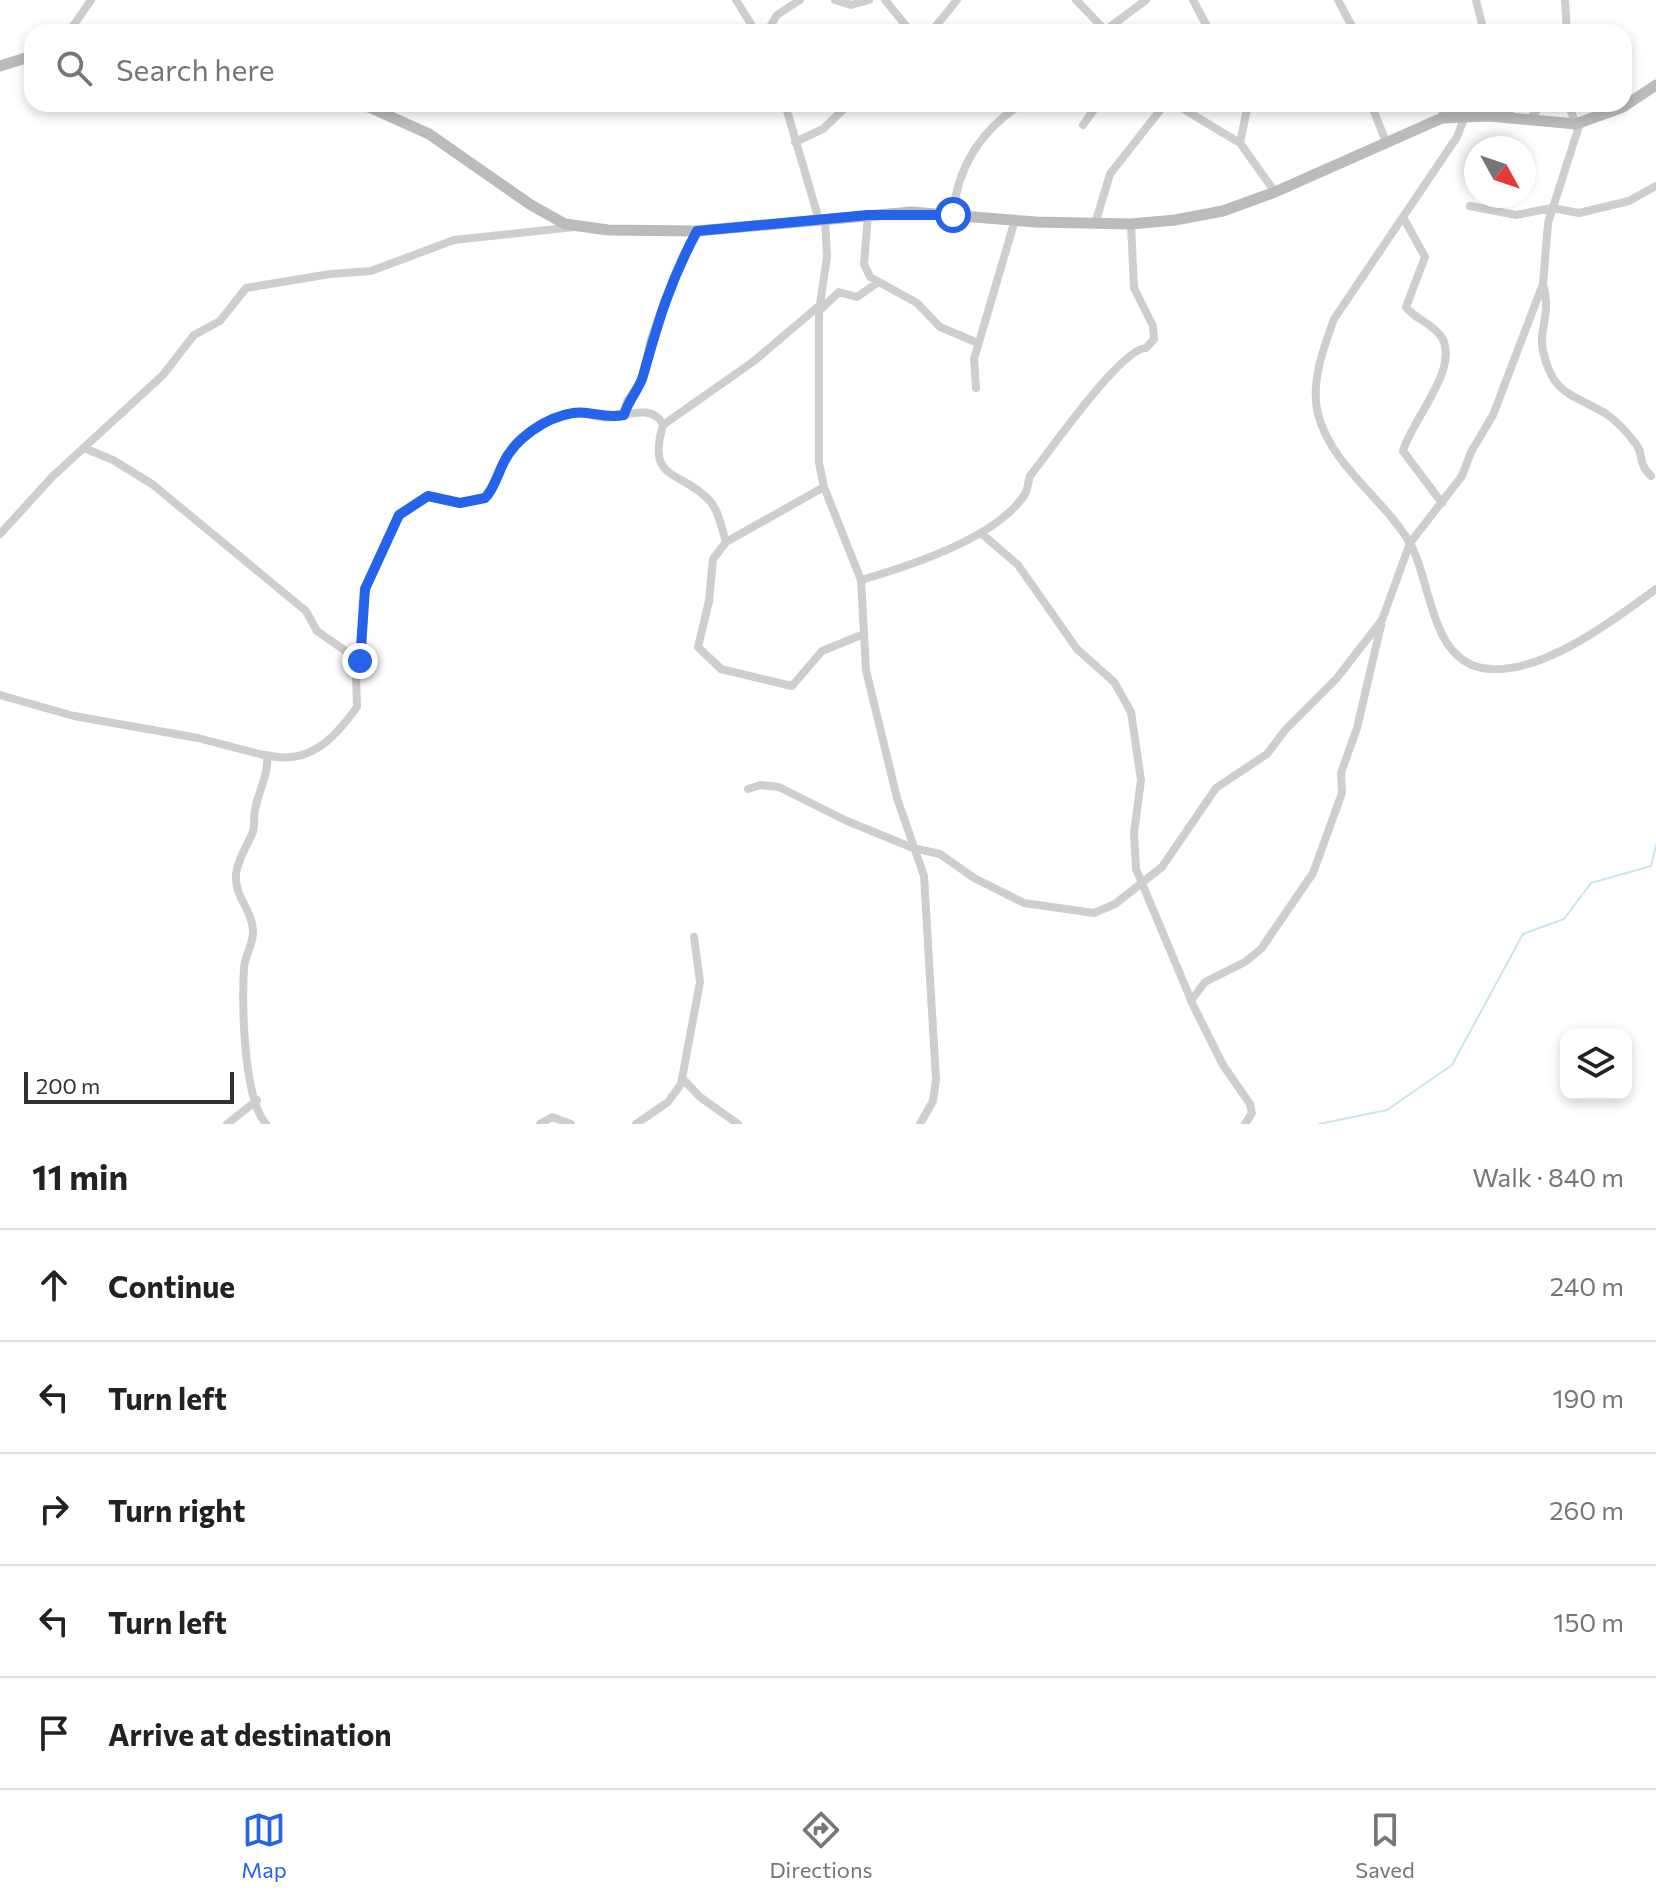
<!DOCTYPE html>
<html lang="en">
<head>
<meta charset="utf-8">
<style>
  body { margin:0; font-family:Commissioner,sans-serif; background:#f6f6f6; color:#222 }
  .controls { position:absolute; right:24px; bottom:24px; display:grid; overflow:hidden; border-radius:16px; box-shadow:0 4px 12px #0003 }
  .controls button { width:72px; height:72px; display:grid; place-items:center; padding:0; border:0; border-bottom:2px solid #e0e0e0; background:#fff; color:#222; font:40px sans-serif }
  .compass { position:absolute; left:1464px; top:136px; width:72px; height:72px; border-radius:50%; background:#fff; box-shadow:0 4px 12px #0003; rotate:130deg }
  .scale { position:absolute; left:24px; bottom:20px; width:210px; box-sizing:border-box; padding-left:8px; border:4px solid #313131; border-top:0; font-size:22px; line-height:28px; white-space:nowrap; color:#313131; -webkit-text-stroke:6px #fff; paint-order:stroke }
  .stop { position:absolute; width:24px; height:24px; margin:-18px; border:6px solid #2563eb; border-radius:50%; background:#fff }
  .stop.end { background:#2563eb; border-color:#fff; box-shadow:0 2px 8px #0008 }
  .list { margin:0; padding:0; list-style:none }
  h2 { display:flex; justify-content:space-between; align-items:center; height:104px; margin:0; padding:0 32px; font-size:34px }
  h2 small { font-size:26px; font-weight:400; color:#767676 }
  .list li { display:grid; grid-template-columns:52px 1fr auto; gap:24px; align-items:center; box-sizing:border-box; height:112px; padding:0 32px; border-top:2px solid #e0e0e0 }
  .list b { display:block; font-size:30px; white-space:nowrap }
  .list em { font-size:26px; font-style:normal; color:#767676 }
  .icon { flex:none; width:44px; height:44px; fill:none; stroke:currentColor; stroke-width:2; stroke-linecap:round; stroke-linejoin:round }
  .map { position:relative; flex:none; width:1656px; height:1124px; overflow:hidden }
  .search { position:absolute; background:#fff; box-shadow:0 4px 12px #0003; left:24px; right:24px; top:24px; height:88px; display:flex; align-items:center; gap:20px; box-sizing:border-box; padding:0 28px; border-radius:24px; color:#767676; font-size:30px }
  .sheet { height:664px; background:#fff }
  nav { display:flex; justify-content:space-around; align-items:center; box-sizing:border-box; height:112px; border-top:2px solid #e0e0e0; background:#fff; font-size:22px; color:#767676 }
  nav a { display:grid; justify-items:center; gap:4px }
  nav .on { color:#2563eb }
  .map>svg:first-child { display:block }
  .lines { fill:none; stroke-linecap:round; stroke-linejoin:round }
  .stream { stroke:#cae5ef; stroke-width:2 }
  .street { stroke:#cecece; stroke-width:8 }
  .secondary { stroke:#bbb; stroke-width:11 }
  .route { stroke:#2563eb; stroke-width:10 }
</style>
</head>
<body>
<div class="map">
<svg width="1656" height="1124" viewBox="0 0 1656 1124">
  <rect width="100%" height="100%" fill="#fff"/>
  <g class="lines">
    <path class="stream" d="M1319 1124 1387 1110 1452 1065 1523 934 1564 919 1591 883 1651 866 1656 845"/>
    <path class="street" d="M736 0 756 32
      M835 0 851 5 869 0
      M885 0 911 32
      M1076 0 1106 31
      M1193 0 1210 32
      M1338 0 1355 32
      M1476 0 1484 32
      M1565 0 1567 32
      M69 32 91 0
      M767 32 777 15 800 0
      M931 32 957 0
      M1103 32 1146 0
      M785 104 819 220
      M1175 104 1240 143 1275 192
      M1371 104 1386 142
      M1507 104 1512 118
      M1568 104 1576 124
      M1465 116 1457 137 1334 319C1324 347 1310 383 1318 414 1332 468 1386 499 1412 547 1431 584 1431 658 1482 668 1539 678 1614 620 1656 589
      M1442 118 1444 104
      M1529 120 1542 104
      M1083 125 1098 104
      M795 142 823 129 849 104
      M1240 143 1248 104
      M1470 206 1516 215 1552 208 1579 213 1629 201 1656 186
      M868 215 864 264 870 277 917 303 940 327 978 343
      M953 215C957 168 980 131 1021 104
      M825 219 827 257 819 311V463L824 487 861 580 866 670 897 798 924 876 936 1080 933 1101 920 1124
      M1404 219 1425 257 1406 307C1415 319 1431 323 1440 335 1463 365 1411 421 1403 451L1442 503
      M1095 224 1110 174 1165 104
      M1543 284C1552 313 1538 330 1543 351 1553 396 1573 394 1605 413 1616 420 1629 435 1636 444 1645 456 1636 461 1651 476
      M820 310 839 292 857 297 877 283
      M976 388 974 359 1015 220
      M624 415 627 401 643 379 650 342 665 299 697 231
      M663 425 754 361 820 305
      M84 448 113 460 152 484 306 611 317 631 360 661
      M824 487 726 542 713 559 709 601 698 647 721 669 792 686 822 651 864 634
      M981 533 1018 565 1077 649 1114 682 1131 712 1141 780 1134 833 1136 869 1191 1000
      M0 534 53 476 163 375 194 335 220 321 246 288 330 274 371 271 454 240 574 227
      M861 580C910 566 998 537 1025 494 1028 489 1028 482 1030 476 1049 452 1121 348 1146 348L1154 339 1153 326 1134 288 1131 224
      M0 695 74 716 198 738 267 756C269 774 258 792 255 810 253 818 256 826 252 834 246 848 238 859 236 874 234 897 253 910 253 932 253 945 245 955 244 968 242 1004 243 1097 266 1124
      M266 755C309 766 334 739 357 707L356 674 362 656 365 589 399 515 428 496 460 503 485 498C495 488 499 472 505 459 517 437 546 419 570 414 584 410 598 420 613 417 630 414 654 405 663 425 646 483 681 469 710 501 719 511 722 530 726 542
      M748 789 761 785 779 787 847 821 913 848 940 854 974 878 1024 903 1094 913 1115 904 1162 867 1216 788 1267 754 1286 729 1337 678 1382 620 1410 543 1462 476 1471 452 1493 415 1543 284 1548 223 1580 123
      M682 1078 700 1097 738 1124
      M227 1124 257 1100
      M540 1124 552 1117 571 1124
      M636 1124 668 1102 681 1084 700 982 694 937
      M1245 1124 1252 1113 1250 1104 1223 1065 1191 1001 1205 982 1245 962 1261 949 1313 873 1342 793 1341 773 1357 728 1381 625"/>
    <path class="secondary" d="M0 66 32 56
      M345 104 369 107 429 134 531 205 565 224 608 230 697 231 911 212 1036 222 1131 224 1175 220 1223 211 1275 192 1442 118 1489 116 1576 124 1623 107 1656 85"/>
  </g>
  <g class="lines">
    <path class="route" d="M360 661 365 589 399 515 428 496 460 503 485 498C494 489 497 476 503 464 514 439 546 417 573 413 590 410 603 419 624 415 628 400 639 390 643 376 658 322 670 281 697 231L868 215H953"/>
  </g>
</svg>
<div class="controls">
<button><svg class="icon" aria-label="layers" viewBox="0 0 24 24"><path d="M12 4l9 5-9 5-9-5zM3 14l9 5 9-5"/></svg></button>
</div>
<svg class="compass" viewBox="-18 -18 36 36"><path d="M0-13l5 13h-10z" fill="#e53935"/><path d="M0 13l5-13h-10z" fill="#767676"/></svg>
<div class="scale">200 m</div>
<div class="stop" style="left:953px;top:215px"></div>
<div class="stop end" style="left:360px;top:661px"></div>
<div class="search"><svg class="icon" aria-label="search" viewBox="0 0 24 24"><circle cx="10" cy="10" r="6"/><path d="M15 15l6 6"/></svg>Search here</div>
</div>
<section class="sheet">
<h2>11 min<small>Walk · 840 m</small></h2>
<ul class="list">
<li><svg class="icon" aria-label="ahead" viewBox="0 0 24 24"><path d="M12 20V5M6 11l6-6 6 6"/></svg><div><b>Continue</b></div><em>240 m</em></li>
<li><svg class="icon" aria-label="left" viewBox="0 0 24 24"><path d="M17 20v-9H6M10 6l-5 5 5 5"/></svg><div><b>Turn left</b></div><em>190 m</em></li>
<li><svg class="icon" aria-label="right" viewBox="0 0 24 24"><path d="M7 20v-9h11M14 6l5 5-5 5"/></svg><div><b>Turn right</b></div><em>260 m</em></li>
<li><svg class="icon" aria-label="left" viewBox="0 0 24 24"><path d="M17 20v-9H6M10 6l-5 5 5 5"/></svg><div><b>Turn left</b></div><em>150 m</em></li>
<li><svg class="icon" aria-label="arrive" viewBox="0 0 24 24"><path d="M6 21V4h12l-3 4 3 4H6"/></svg><div><b>Arrive at destination</b></div></li>
</ul>
</section>
<nav>
<a class="on"><svg class="icon" aria-label="map" viewBox="0 0 24 24"><path d="M3 6l6-2 6 2 6-2v14l-6 2-6-2-6 2zM9 4v14M15 6v14"/></svg>Map</a>
<a><svg class="icon" aria-label="directions" viewBox="0 0 24 24"><path d="M12 3l9 9-9 9-9-9zM9 14v-3h6M13 9l2 2-2 2"/></svg>Directions</a>
<a><svg class="icon" aria-label="saved" viewBox="0 0 24 24"><path d="M7 4h10v16l-5-4-5 4z"/></svg>Saved</a>
</nav>
</body>
</html>
